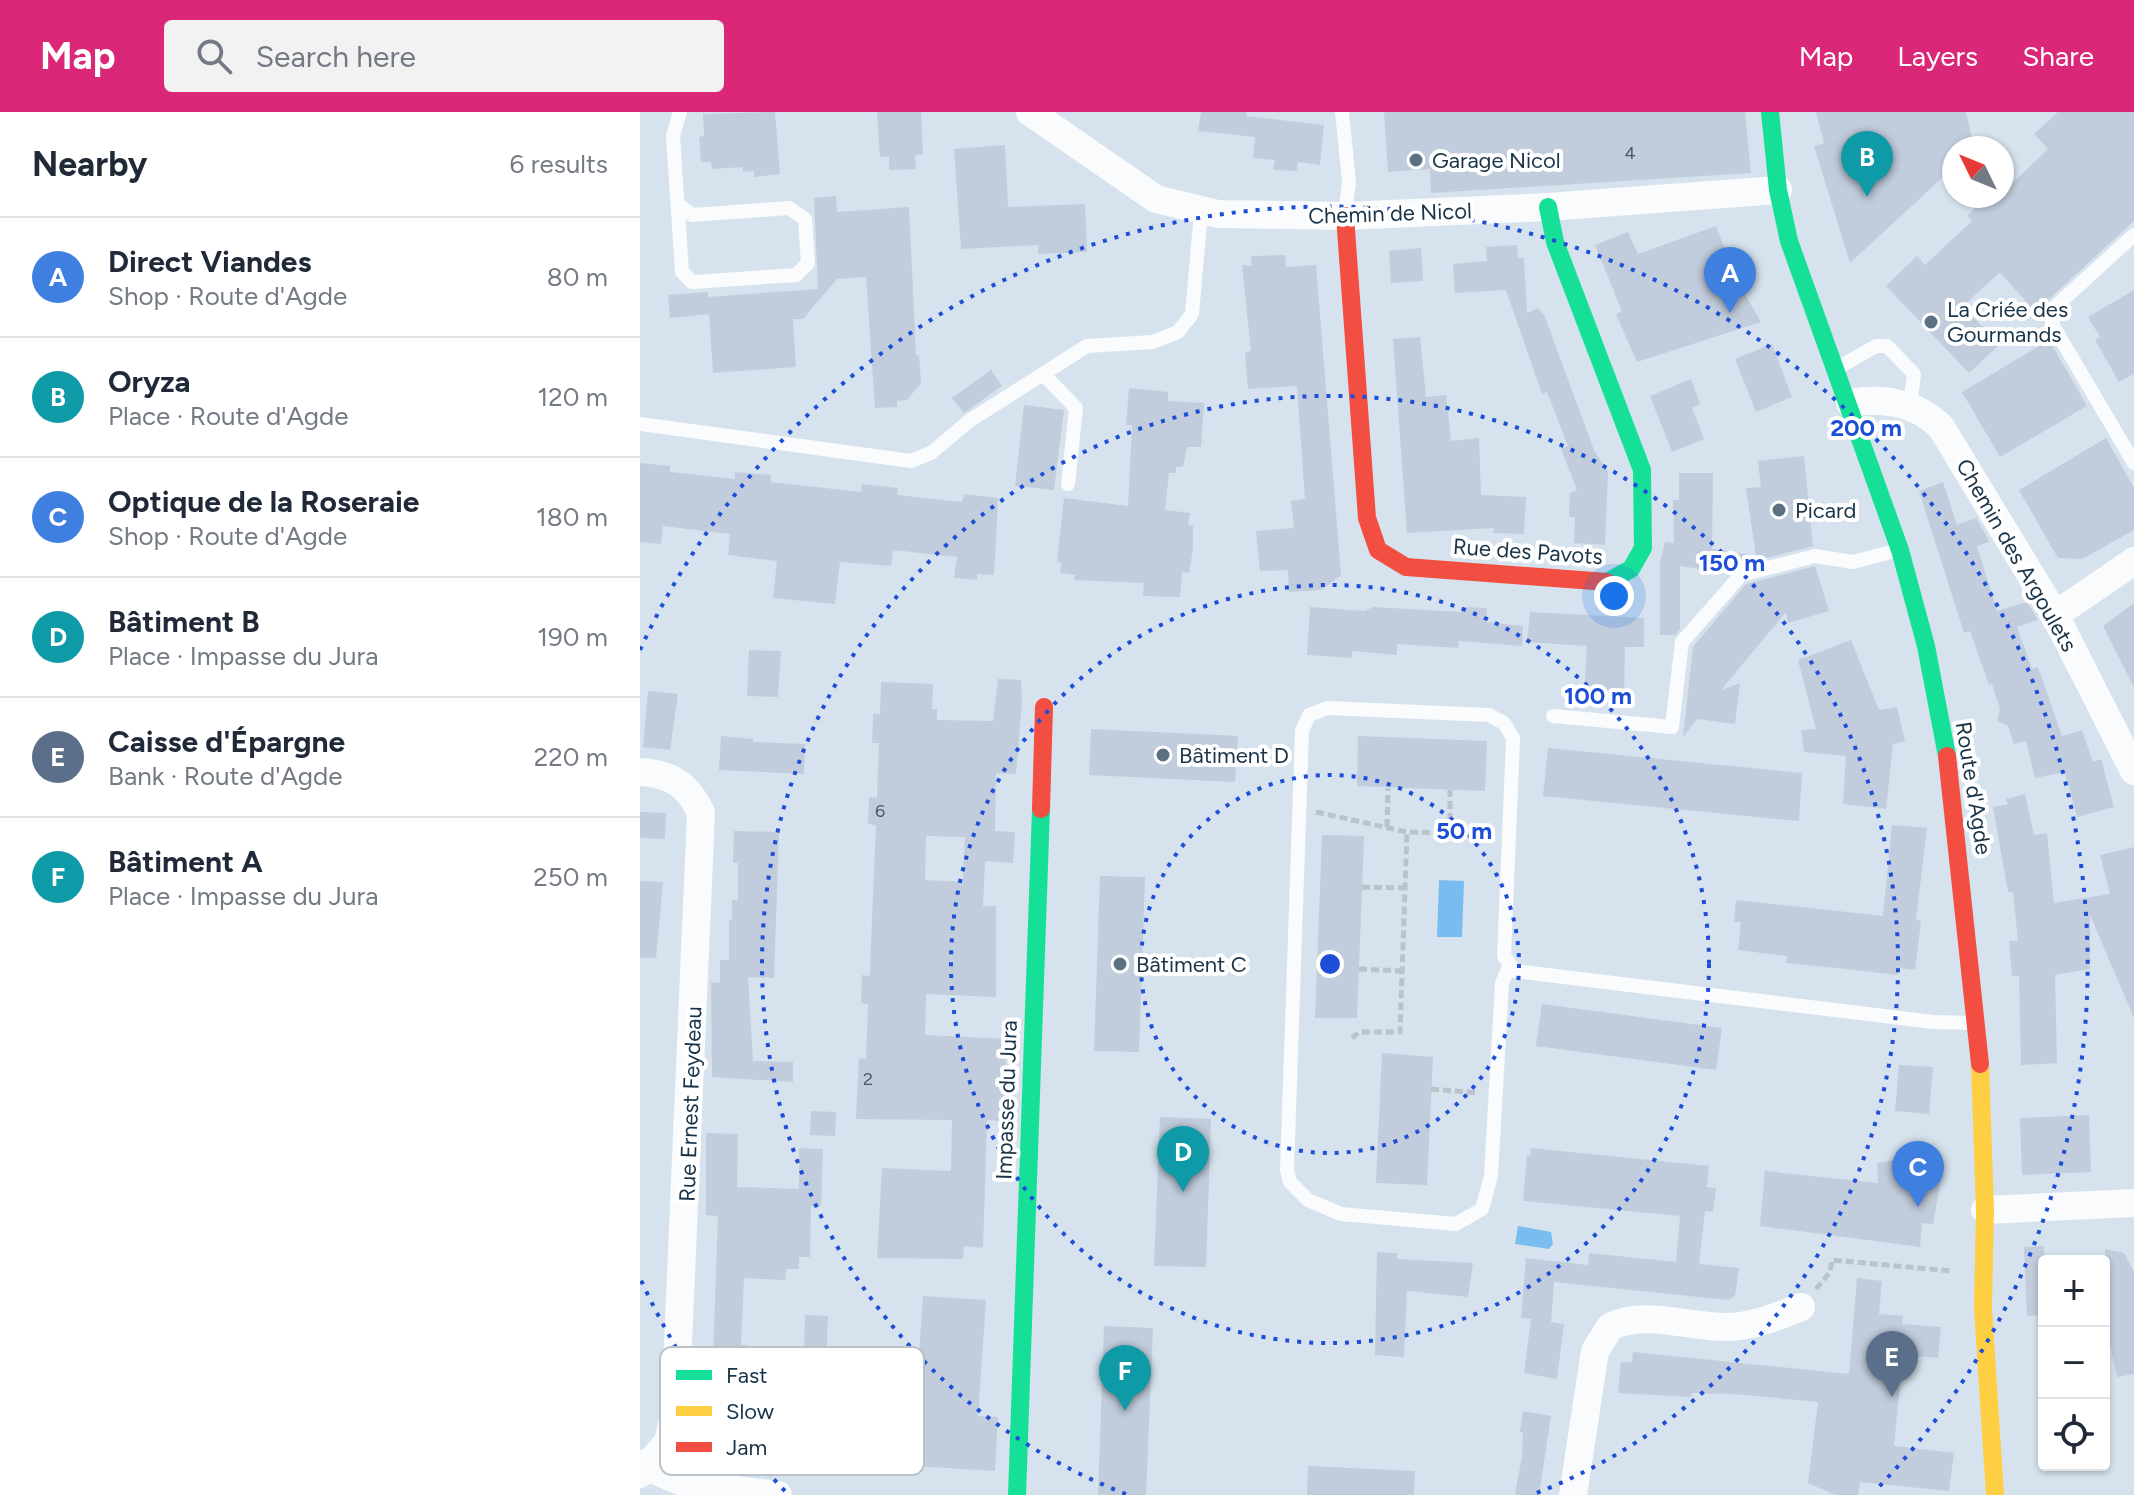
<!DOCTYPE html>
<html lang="en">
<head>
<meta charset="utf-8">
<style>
  body { margin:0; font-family:Figtree,sans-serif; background:#f2f2f3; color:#1f2937 }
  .controls { position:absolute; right:24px; bottom:24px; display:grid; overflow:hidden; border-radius:8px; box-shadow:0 2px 6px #0004 }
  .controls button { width:72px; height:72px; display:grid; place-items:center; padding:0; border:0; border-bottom:2px solid #e0e1e3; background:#fff; color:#1f2937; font:40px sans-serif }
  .compass { position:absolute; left:1302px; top:24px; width:72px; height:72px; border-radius:50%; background:#fff; box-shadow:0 2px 6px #0004; rotate:313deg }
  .you { position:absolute; left:974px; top:484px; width:28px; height:28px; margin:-20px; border:6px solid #fff; border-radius:50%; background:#1a73e8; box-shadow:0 0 0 12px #1a73e833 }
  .badge { display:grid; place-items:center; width:52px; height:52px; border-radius:50%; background:#db2777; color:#fff; font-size:26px; font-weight:700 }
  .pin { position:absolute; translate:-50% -66px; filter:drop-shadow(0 2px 4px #0008) }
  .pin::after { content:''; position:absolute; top:42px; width:28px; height:24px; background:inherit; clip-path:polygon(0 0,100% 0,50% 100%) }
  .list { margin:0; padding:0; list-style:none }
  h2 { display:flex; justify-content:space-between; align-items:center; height:104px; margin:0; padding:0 32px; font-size:34px }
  h2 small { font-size:26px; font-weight:400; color:#747a83 }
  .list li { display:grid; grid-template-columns:52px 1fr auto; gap:24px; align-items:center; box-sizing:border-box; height:120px; padding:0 32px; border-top:2px solid #e0e1e3 }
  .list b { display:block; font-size:30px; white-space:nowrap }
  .list p { margin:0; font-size:26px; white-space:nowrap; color:#747a83 }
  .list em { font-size:26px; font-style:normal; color:#747a83 }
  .icon { flex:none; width:44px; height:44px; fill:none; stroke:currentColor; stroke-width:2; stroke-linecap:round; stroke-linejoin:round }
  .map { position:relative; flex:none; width:1494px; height:1383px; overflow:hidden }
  header { display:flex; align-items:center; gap:48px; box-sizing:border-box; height:112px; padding:0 40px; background:#db2777; color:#fff }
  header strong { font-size:38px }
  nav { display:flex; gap:44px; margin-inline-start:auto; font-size:28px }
  .search { width:560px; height:72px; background:#f2f2f3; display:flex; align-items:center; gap:20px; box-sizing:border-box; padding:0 28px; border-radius:8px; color:#747a83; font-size:30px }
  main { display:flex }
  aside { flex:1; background:#fff }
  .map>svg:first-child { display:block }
  .water { fill:#79bdf0 }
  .building { fill:#c1ccdc; fill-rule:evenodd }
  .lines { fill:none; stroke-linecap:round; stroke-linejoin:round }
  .path { stroke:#bac3c9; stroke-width:5; stroke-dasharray:8 4; stroke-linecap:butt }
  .lane { stroke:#f9fbfc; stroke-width:14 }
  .street { stroke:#f9fbfc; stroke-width:28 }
  .fast { stroke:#16e098; stroke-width:18 }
  .slow { stroke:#ffcf43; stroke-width:18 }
  .jam { stroke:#f24e42; stroke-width:18 }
  .ring { fill:none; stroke:#1d4ed8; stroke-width:4; stroke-dasharray:4 8 }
  .poi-dot { fill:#5b7182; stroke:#fff; stroke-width:3 }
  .labels { text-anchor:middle; stroke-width:8; stroke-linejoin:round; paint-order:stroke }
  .number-label { font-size:18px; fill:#465c6f }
  .poi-label { font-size:22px; fill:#193448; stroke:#fff; text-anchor:start }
  .street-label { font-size:22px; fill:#193448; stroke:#fff }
  .key { fill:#fff; stroke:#bac2c8; stroke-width:2 }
  .key-label { font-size:22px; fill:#193448 }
  .centre { fill:#1d4ed8; stroke:#fff; stroke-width:4 }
  .ring-label { font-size:24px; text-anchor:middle; font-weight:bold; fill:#1d4ed8; stroke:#fff; stroke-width:8; stroke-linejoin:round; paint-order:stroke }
</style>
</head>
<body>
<header>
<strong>Map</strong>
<div class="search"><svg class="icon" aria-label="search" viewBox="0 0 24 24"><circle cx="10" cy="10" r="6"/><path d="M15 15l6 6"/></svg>Search here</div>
<nav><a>Map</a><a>Layers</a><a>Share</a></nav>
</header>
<main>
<aside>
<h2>Nearby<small>6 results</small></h2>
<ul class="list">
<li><span class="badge" style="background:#3f7fe0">A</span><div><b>Direct Viandes</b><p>Shop · Route d'Agde</p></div><em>80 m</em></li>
<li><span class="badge" style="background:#0f9aa8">B</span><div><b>Oryza</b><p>Place · Route d'Agde</p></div><em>120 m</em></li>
<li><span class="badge" style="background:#3f7fe0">C</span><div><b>Optique de la Roseraie</b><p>Shop · Route d'Agde</p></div><em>180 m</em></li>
<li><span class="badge" style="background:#0f9aa8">D</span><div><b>Bâtiment B</b><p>Place · Impasse du Jura</p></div><em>190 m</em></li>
<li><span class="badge" style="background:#5c6f8a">E</span><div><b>Caisse d'Épargne</b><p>Bank · Route d'Agde</p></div><em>220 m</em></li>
<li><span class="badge" style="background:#0f9aa8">F</span><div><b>Bâtiment A</b><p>Place · Impasse du Jura</p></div><em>250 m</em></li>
</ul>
</aside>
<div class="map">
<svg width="1494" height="1383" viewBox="0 0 1494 1383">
  <rect width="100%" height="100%" fill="#d6e3ee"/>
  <path class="water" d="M799 768 824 769 822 825H797Z
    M878 1114 911 1120 913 1132 909 1137 875 1132Z"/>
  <path class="building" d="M135 0 140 62 114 65V59L103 60V55L72 57 71 50H61L59 25 64 24 63 2Z
    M237 0H281L283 42 275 43 276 57 249 58V44L240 45Z
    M561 0H607L606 4 684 13 680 53 658 50 657 59 633 58 635 48 613 46 615 25 558 19Z
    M744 0H1105L1111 61 791 81 790 57 748 60Z
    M1176 0H1326L1334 36H1314V55L1210 151 1174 34 1184 31Z
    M1418 0H1494V109L1395 200 1360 160 1323 194 1359 233 1329 261 1246 174 1277 144 1285 153 1332 109 1327 104 1348 84H1362V62L1372 72 1408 37 1394 22Z
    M365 33 368 95 445 92 447 140 398 142V133L321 137 314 37Z
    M196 84 197 100 269 95 276 243H279L281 271 267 288 257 289V295L235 296 226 165 197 167 163 207H153L156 255 73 261 69 202 30 206 28 183 68 180V185L178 177 174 86Z
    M1076 114 1092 154 1089 155 1121 210 997 250 976 202 982 199 955 133 988 120 998 142Z
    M877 133 878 146H884L887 201 898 196 905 205 954 338 968 360 965 433 934 431 935 405H929L930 381 937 378 921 337 928 334 907 280 902 282 866 178 815 181 813 152 847 149 846 135Z
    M781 136 783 169 751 171 749 139Z
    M645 143 646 155 676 153 701 463 682 478 649 480 648 458 620 459 616 419 654 416 651 389 665 387 657 274 608 277 605 240 611 239 602 153 612 154 611 144Z
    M1494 178V262L1479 270 1455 228 1460 225 1448 205Z
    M780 225 786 285 806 283 811 329 839 326 841 383 886 385 884 422 853 421 854 416 767 421 753 227Z
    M1409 228 1447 294 1360 345 1322 280Z
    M1132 232 1152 285 1116 300 1095 247Z
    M351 258 362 274 324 301 312 286Z
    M1051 267 1060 292 1052 296 1064 327 1032 340 1010 284Z
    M489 276 528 280V289L564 291 561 335H547L543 355H536V361H529L525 398 550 401 548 413 553 414V437L549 461 542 460 540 485 503 484 504 471 434 468 435 463 420 461 422 451 417 450 424 386 488 394 492 313H486Z
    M384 293 424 298 414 378 375 374Z
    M1466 326 1494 376V418L1442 447 1418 446 1379 378Z
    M1164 344 1173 434 1099 453 1089 461 1040 454V517L1035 523H1020V451L1025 430 1034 431 1033 388H1039V361H1073L1072 437 1116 444 1106 376 1121 375 1118 349Z
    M0 351 30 354V360L95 367V360L131 363V370L221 380 222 372 258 376 257 383 322 390 324 382 358 386 354 463 337 462V468L314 466 317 445 253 438 251 454 200 450 195 492 133 486 137 449 88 443 90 422 23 414 21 432 0 430Z
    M1303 370 1317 413 1336 406 1345 421 1349 430 1337 434 1357 499 1387 490 1398 508 1377 515 1392 557 1398 555 1422 624 1442 618 1453 650 1461 647 1474 695 1437 705 1425 660 1395 666 1386 629 1374 632 1368 614 1357 609 1360 597 1352 572 1349 573 1330 519 1324 521 1279 379Z
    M1175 454 1189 499 1148 511 1146 500 1081 578 1100 571 1095 612 1057 607 1043 625 1053 535 1106 472Z
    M1494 491V575L1463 514Z
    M670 495 724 499 734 495 821 500V495L847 496 846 510 883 514 882 534 819 529 818 536 757 532V543L712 539V546L667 543Z
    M890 500 1004 506V535H985L984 585 944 582 947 534 887 530Z
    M1211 528 1239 598 1257 595 1265 629 1253 632 1246 697 1203 692 1206 644 1164 640 1161 618 1176 617 1158 548Z
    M109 538 141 539 138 585 107 584Z
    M358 567 381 568 382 590 376 662 356 661 355 719 375 720 373 751 345 749 343 794H356V885L286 882 285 923 367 927 363 1009 347 1008 343 1136 324 1134 323 1147 237 1146 242 1056 311 1059 312 1008 216 1007 219 946 226 947 228 892 221 891 222 863 230 864 231 831 236 713 228 712 229 685 237 686 239 631H232L233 602H240L241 570 293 572 292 597H297V608L353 609ZM286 724 325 725 323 770 285 768Z
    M8 579 38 582 30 638 3 635Z
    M451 617 598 624 595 670 449 663Z
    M81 624 113 627V630L165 632 164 662 79 658Z
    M718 624 847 629 845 679 717 674Z
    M908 636 1162 661 1159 709 903 684Z
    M1385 682 1394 723 1407 721 1414 791 1470 782 1460 743 1494 735V906L1450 803V857L1415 863 1417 951 1381 953 1379 864H1372L1369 829H1378L1373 780H1368L1353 695 1368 692 1366 687Z
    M0 700 26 701 25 727 0 726Z
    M1252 713 1287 716 1276 808 1281 809 1275 858 1259 856 1258 863 1197 856 1146 851 1147 844 1098 838 1101 810H1094L1096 788 1243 804Z
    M94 719 139 720 134 866 108 865 113 949 153 950V970L72 965 71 870 80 871V848H89V808L92 807V788H98V751H93Z
    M682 723 724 724 717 906H675Z
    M460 764 505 765 499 940 454 939Z
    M0 769 23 770 16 846H0Z
    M902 892 1082 916 1076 958 896 934Z
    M742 941 793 945 787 1073 736 1071Z
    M1259 953 1293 955 1289 1002 1255 999Z
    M171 999 196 1000 195 1024 170 1023Z
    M1449 1003 1451 1060 1382 1063 1380 1006Z
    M520 1005 571 1007 566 1155 514 1154Z
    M66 1021 98 1022 97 1075 159 1077V1036L183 1037 181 1094H171L170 1145H159V1157H146L145 1168 104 1166 101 1233H107L100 1342 70 1340 72 1274H67L68 1244H73L78 1104 66 1103Z
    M891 1036 1069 1054 1067 1075 1076 1076 1073 1100 1065 1099 1059 1152 1099 1156 1095 1184 1088 1188 914 1170 911 1210 924 1212 917 1267 884 1261 891 1207 881 1206 886 1146 948 1153 949 1141 1036 1150 1040 1104 883 1089 887 1043 890 1044Z
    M1260 1047 1289 1050 1288 1055 1303 1056 1293 1112 1282 1111 1280 1135 1120 1114 1125 1059 1238 1071 1237 1051Z
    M1404 1134V1203L1387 1204 1384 1135Z
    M1465 1137 1484 1141 1494 1160V1262L1477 1265 1469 1229 1464 1230V1207H1470Z
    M737 1140 757 1141V1147L833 1151 828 1185 767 1179 764 1245 735 1243Z
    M1217 1166 1242 1169 1239 1202 1263 1204 1262 1212 1301 1215 1298 1246 1263 1243 1254 1334 1314 1341 1309 1379 1220 1370 1218 1383H1195L1168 1371 1178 1290 1095 1282 1052 1281 1051 1285 978 1281 981 1250H992L993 1240 1209 1262Z
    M283 1184 346 1188 338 1304 358 1305 355 1359 225 1351 230 1285 276 1288Z
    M165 1203 188 1204 182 1350 156 1349 157 1277H163Z
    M464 1214 513 1216 506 1383H458Z
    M883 1299 911 1304 899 1383H875L882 1344 883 1321 880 1320Z
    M100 1336 132 1337V1365L100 1361Z
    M668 1354 775 1359 774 1383H667Z"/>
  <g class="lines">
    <path class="path" d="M676 700 767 720 852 722
      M747 715 748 676
      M810 721V678
      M722 775 765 776
      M719 857 762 859
      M712 926 719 920H760L767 720
      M791 977 838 981
      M1176 1177 1190 1160 1192 1148 1311 1159"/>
    <path class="lane" d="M702 0 709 69 705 103
      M38 92 52 103 149 96 165 107 168 151 156 163 52 170 42 160 33 24 40 0
      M1494 123 1416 194 1412 212 1494 351
      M1201 254 1236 234H1247L1274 262 1270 294
      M403 262 436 296 428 372
      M0 312 271 349 291 341 329 309 447 234 513 230 538 220 552 202 561 100
      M913 604 1032 615 1042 530 1101 463 1175 444 1213 450 1255 439
      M869 855 862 871 851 1064 842 1097 816 1112 701 1102 668 1088 650 1070 647 1058 662 619 669 603 687 596 849 603 864 611 873 626 864 844 875 859 1293 910 1334 911"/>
    <path class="street" d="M390 0 516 87 578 102 705 104 908 95 1138 78
      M1210 291C1243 285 1277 291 1301 315L1415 503 1494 659
      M1415 503 1494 449
      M0 660C32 662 48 673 61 701L35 1300 28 1330 0 1362
      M1345 1098 1494 1091
      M0 1352 47 1372 138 1383
      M933 1383 955 1239 970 1215C1004 1197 1051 1216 1088 1215 1114 1214 1137 1205 1161 1195"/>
    <path class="fast" d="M1130 0 1138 78 1149 129 1260 438 1286 534 1307 644
      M908 95 915 130 1002 358 1003 436 991 457 967 470
      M377 1383 401 697"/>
    <path class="slow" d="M1340 952 1345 1098 1343 1196 1355 1383"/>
    <path class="jam" d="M705 104 727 406 738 438 766 455 967 470
      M1307 644 1340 952
      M401 697 404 595"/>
  </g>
  <g class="ring">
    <circle cx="690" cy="852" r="189"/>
    <circle cx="690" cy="852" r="379"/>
    <path d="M486 1382A568 568 0 1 1 894 1382"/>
    <path d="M145 1379A758 758 0 0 1 0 1166M0 538A758 758 0 1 1 1235 1379"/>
  </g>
  <g class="poi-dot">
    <circle cx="776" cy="48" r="8"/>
    <circle cx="1291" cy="210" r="8"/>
    <circle cx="1139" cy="398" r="8"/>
    <circle cx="523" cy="643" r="8"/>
    <circle cx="480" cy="852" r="8"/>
  </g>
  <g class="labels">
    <g class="number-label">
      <text x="990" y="47">4</text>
      <text x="240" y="705">6</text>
      <text x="228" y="973">2</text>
    </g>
    <g class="poi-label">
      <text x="792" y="56">Garage Nicol</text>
      <text x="1307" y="205">La Criée des<tspan x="1307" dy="25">Gourmands</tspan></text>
      <text x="1155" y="406">Picard</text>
      <text x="539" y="651">Bâtiment D</text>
      <text x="496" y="860">Bâtiment C</text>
    </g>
    <g class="street-label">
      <text transform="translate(750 101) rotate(-2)" y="8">Chemin de Nicol</text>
      <text transform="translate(888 439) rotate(4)" y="8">Rue des Pavots</text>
      <text transform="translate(1377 443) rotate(60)" y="8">Chemin des Argoulets</text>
      <text transform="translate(1334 676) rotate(81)" y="8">Route d'Agde</text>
      <text transform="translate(366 988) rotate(-88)" y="8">Impasse du Jura</text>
      <text transform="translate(50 992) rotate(-88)" y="8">Rue Ernest Feydeau</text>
    </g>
  </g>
  <rect x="20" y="1235" width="264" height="128" rx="12" class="key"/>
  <rect x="36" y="1258" width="36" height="10" fill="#16e098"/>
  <rect x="36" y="1294" width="36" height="10" fill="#ffcf43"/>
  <rect x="36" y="1330" width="36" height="10" fill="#f24e42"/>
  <g class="key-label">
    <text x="86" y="1271">Fast</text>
    <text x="86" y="1307">Slow</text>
    <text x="86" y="1343">Jam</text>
  </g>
  <circle cx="690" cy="852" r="12" class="centre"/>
  <g class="ring-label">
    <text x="1226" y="324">200 m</text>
    <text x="1092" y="459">150 m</text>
    <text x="958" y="592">100 m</text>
    <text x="824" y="727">50 m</text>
  </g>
</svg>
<div class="controls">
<button>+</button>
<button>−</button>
<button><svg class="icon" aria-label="locate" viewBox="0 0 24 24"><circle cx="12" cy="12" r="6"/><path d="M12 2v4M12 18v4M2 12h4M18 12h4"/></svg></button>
</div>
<svg class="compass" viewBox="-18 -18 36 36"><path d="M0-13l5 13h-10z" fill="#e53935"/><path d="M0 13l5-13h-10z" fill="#747a83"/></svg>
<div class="you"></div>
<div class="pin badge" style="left:1090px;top:201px;background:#3f7fe0">A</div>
<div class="pin badge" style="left:1227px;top:85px;background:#0f9aa8">B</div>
<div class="pin badge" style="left:1278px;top:1095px;background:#3f7fe0">C</div>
<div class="pin badge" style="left:543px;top:1080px;background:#0f9aa8">D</div>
<div class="pin badge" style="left:1252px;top:1285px;background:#5c6f8a">E</div>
<div class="pin badge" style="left:485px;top:1299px;background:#0f9aa8">F</div>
</div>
</main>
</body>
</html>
